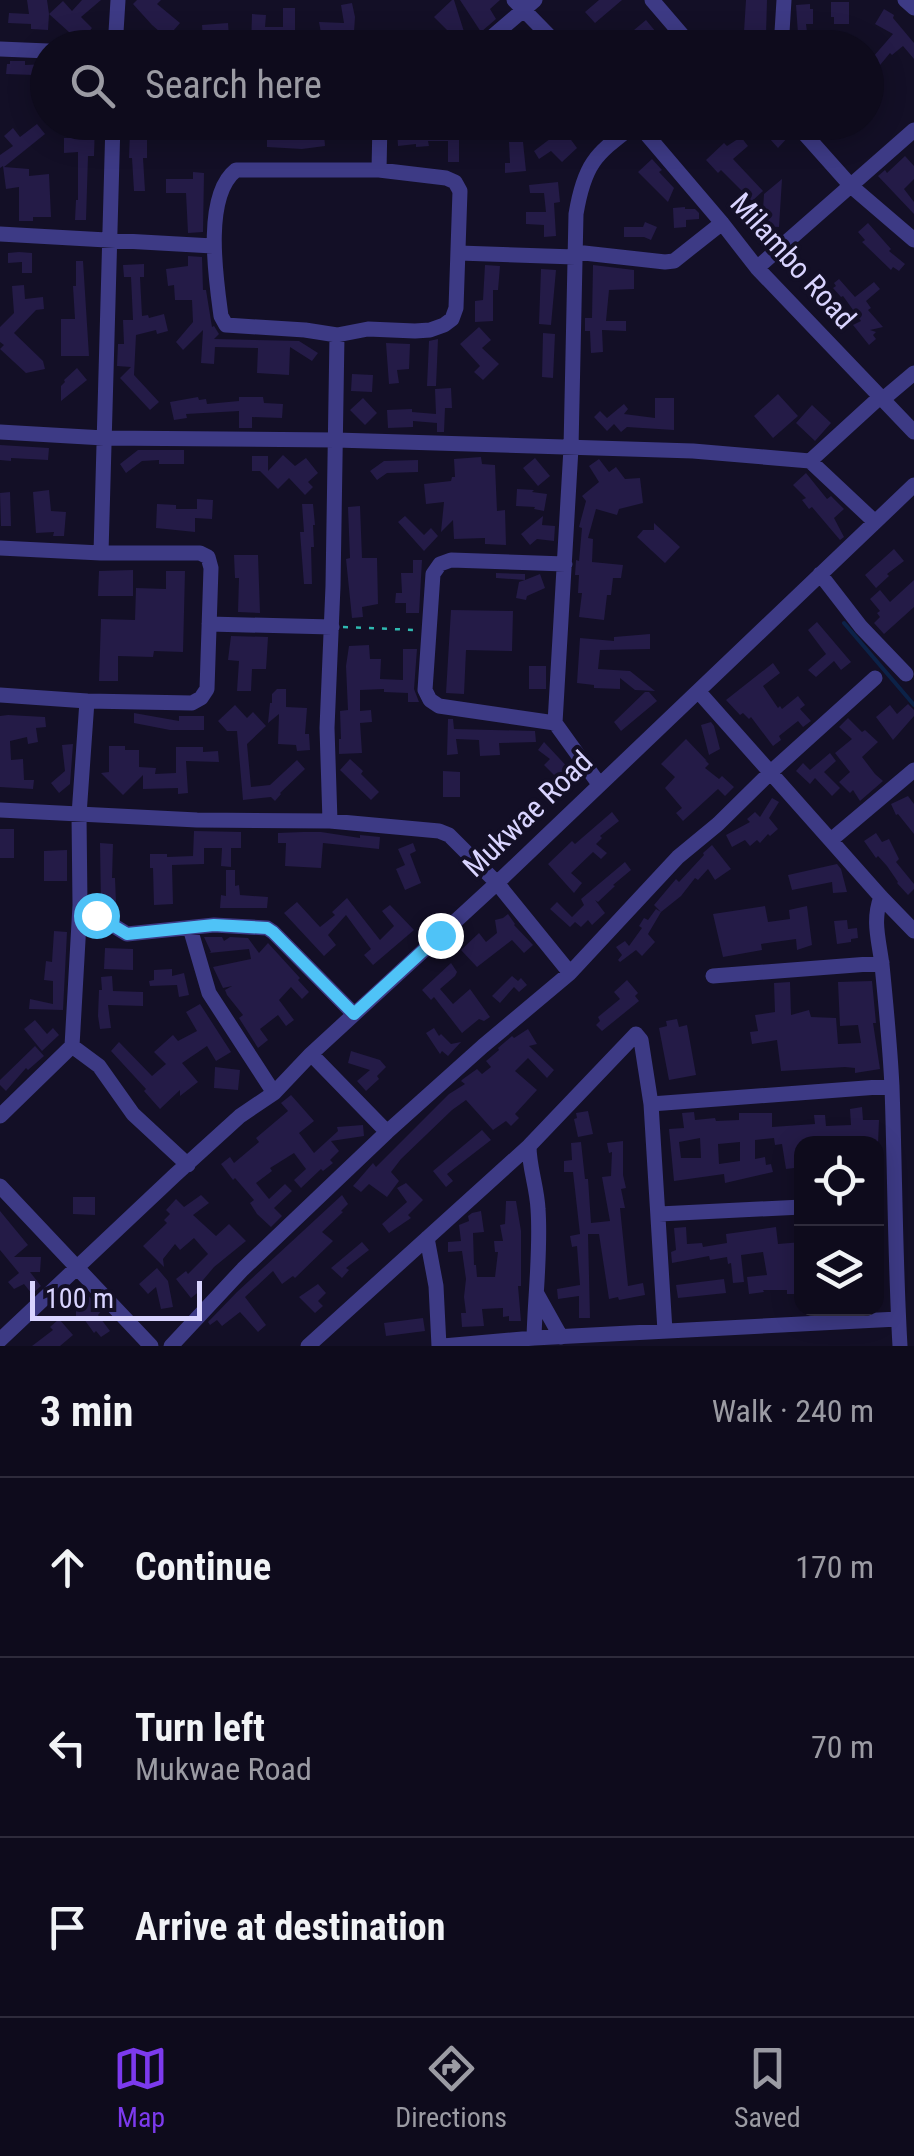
<!DOCTYPE html>
<html lang="en">
<head>
<meta charset="utf-8">
<style>
  body { margin:0; font-family:"Roboto Condensed",sans-serif; background:#1c1929; color:#f1f3f6 }
  .controls { position:absolute; right:30px; bottom:30px; display:grid; overflow:hidden; border-radius:20px; box-shadow:0 5px 25px #0003 }
  .controls button { width:90px; height:90px; display:grid; place-items:center; padding:0; border:0; border-bottom:2px solid #2e2b3b; background:#0e0b1c; color:#f1f3f6; font:50px sans-serif }
  .scale { position:absolute; left:30px; bottom:25px; width:172px; box-sizing:border-box; padding-left:10px; border:5px solid #d9d4ff; border-top:0; font-size:28px; line-height:35px; white-space:nowrap; color:#d9d4ff; -webkit-text-stroke:8px #130f26; paint-order:stroke }
  .stop { position:absolute; width:30px; height:30px; margin:-22px; border:8px solid #4fc3f7; border-radius:50%; background:#fff }
  .stop.end { background:#4fc3f7; border-color:#fff; box-shadow:0 2px 10px #0008 }
  .list { margin:0; padding:0; list-style:none }
  h2 { display:flex; justify-content:space-between; align-items:center; height:130px; margin:0; padding:0 40px; font-size:42px }
  h2 small { font-size:32px; font-weight:400; color:#9b9ba3 }
  .list li { display:grid; grid-template-columns:65px 1fr auto; gap:30px; align-items:center; box-sizing:border-box; height:180px; padding:0 40px; border-top:2px solid #2e2b3b }
  .list b { display:block; font-size:38px; white-space:nowrap }
  .list p { margin:0; font-size:32px; white-space:nowrap; color:#9b9ba3 }
  .list em { font-size:32px; font-style:normal; color:#9b9ba3 }
  .icon { flex:none; width:55px; height:55px; fill:none; stroke:currentColor; stroke-width:2; stroke-linecap:round; stroke-linejoin:round }
  .map { position:relative; flex:none; width:914px; height:1346px; overflow:hidden }
  .search { position:absolute; background:#0e0b1c; box-shadow:0 5px 25px #0003; left:30px; right:30px; top:30px; height:110px; display:flex; align-items:center; gap:25px; box-sizing:border-box; padding:0 35px; border-radius:55px; color:#9b9ba3; font-size:38px }
  .sheet { height:670px; background:#0e0b1c }
  nav { display:flex; justify-content:space-around; align-items:center; box-sizing:border-box; height:140px; border-top:2px solid #2e2b3b; background:#0e0b1c; font-size:28px; color:#9b9ba3 }
  nav a { display:grid; justify-items:center; gap:5px }
  nav .on { color:#7c3aed }
  .map>svg:first-child { display:block }
  .lines { fill:none; stroke-linecap:round; stroke-linejoin:round }
  .stream { stroke:#0c2248; stroke-width:4 }
  .building { fill:#241b47; fill-rule:evenodd }
  .path { stroke:#2fb8b0; stroke-width:2.5; stroke-dasharray:5 8; stroke-linecap:butt }
  .minor { stroke:#3d3a85; stroke-width:15 }
  .route { stroke:#4fc3f7; stroke-width:12 }
  .labels { text-anchor:middle; stroke-width:8; stroke-linejoin:round; paint-order:stroke }
  .street-label { font-size:30px; fill:#d9d4ff; stroke:#130f26 }
</style>
</head>
<body>
<div class="map">
<svg width="914" height="1346" viewBox="0 0 914 1346">
  <rect width="100%" height="100%" fill="#130f26"/>
  <g class="lines">
    <path class="stream" d="M844 623 914 705"/>
  </g>
  <path class="building" d="M27 0H47L49 14 63 1 72 11 82 0H101L81 17 92 28 80 42 49 14 48 30 31 29V24L8 23 9 13 29 14Z
    M137 0H161L157 4 180 23 167 38 152 25 133 4Z
    M452 0H454L466 38 453 42 450 33 434 17Z
    M460 0H500L490 9 496 19 481 32Z
    M599 0H622L595 23 585 12Z
    M746 0H767L766 35 758 36 755 48H743Z
    M831 2H849V24H834V17H831Z
    M352 3 355 17 353 47 336 45V36L322 38 319 22 344 23 341 5Z
    M810 4V9H813V24H806L809 48H799L796 5Z
    M283 8H295V40H265V48H251L252 14 266 15 265 27H283Z
    M884 9 894 15 893 18 914 43V59L903 46 892 55 890 53 866 82V65L893 34 875 24Z
    M646 20 656 32 638 47 628 35Z
    M228 23 229 37 203 39 202 25Z
    M10 61H25V65L48 64V102H35L34 75 6 74 7 64H10Z
    M85 122H95L94 156H88L86 220H75L76 200H78V152L64 153V138H85Z
    M124 122H173L171 136 147 132V158H143L145 191H134L132 158H129L130 131H124Z
    M323 122 325 146 302 149 267 147V136L305 138 303 124Z
    M412 122H424L425 128H447L446 122H463L464 134H459V162H448V141H428L429 146 416 147V144L398 146 397 130 413 129Z
    M755 122H775L789 136 778 148Z
    M37 124 45 134 4 167 29 169V176L49 174 51 217H33V221H19V187L6 189 3 166 0 168V155L13 146 4 136 13 128 20 137Z
    M563 129 577 148 562 162 551 151 539 159 534 151Z
    M741 137 748 146 733 159 763 191 752 201 721 170 718 173 706 160 724 143 727 146Z
    M509 142H523L526 171 505 173V163H510Z
    M905 156 914 166V179L904 189 914 202V214L878 176 885 170 887 173Z
    M652 159 662 170 659 172 674 188 668 202 638 172Z
    M193 172 204 173 203 232 188 233 186 193H166V179H193Z
    M782 179 779 227 762 226 764 194Z
    M558 182 560 202 554 203 556 236 544 237V225L526 224V212H546L544 193H530L529 185Z
    M685 207V209H695L699 213V219L686 220V227L674 228 673 208Z
    M645 222 657 227 651 240 644 237H624V227H643Z
    M868 223 891 249 889 251 905 264 899 271 893 267 891 270 862 242 865 240 858 232Z
    M19 252 32 253V273H22V262L8 263V253Z
    M188 256 202 257 203 290H206L212 327 214 326 219 334 214 339 299 341 318 353 312 361 290 347 289 375 257 373 258 348 215 347 214 364 201 363 203 330 183 350 176 342 193 322 192 300H175L174 285 168 286 166 269 188 266Z
    M76 261H83L89 356H61V319H75L73 286H76Z
    M144 264V277H140L142 316 148 315 149 318 164 314 168 331 157 334 156 330 136 335 134 375 159 402 150 410 120 378 131 367 117 366 118 344H124L123 320H133L131 277H124L123 265Z
    M485 265 500 266 498 290H493V321L475 322V301L483 300Z
    M593 265 634 270V289L609 290 606 321H626V331L602 330 603 352 591 353 590 331H585V318H592Z
    M541 269 556 270 551 325 539 324Z
    M839 279 855 297 874 282 880 289 866 301 871 308 868 310 883 327 870 330 876 332 873 335 876 339 869 345 853 325 861 321 843 296 841 297 833 288 836 286 834 283Z
    M24 285 25 299 43 297 44 309 36 310 14 333 43 361 45 369 26 373 0 349 4 345 0 342V327L14 313 12 286Z
    M479 327 491 340 482 348 499 364 483 380 474 372 480 366 460 344Z
    M543 333 555 334 553 378 542 377Z
    M438 339 436 386H427L429 341Z
    M386 343 410 344 409 369 397 370 399 383 389 384Z
    M77 368 87 380 61 401V386L65 382 64 380Z
    M352 374 373 375 372 392 351 391Z
    M451 388 452 408H445L444 432H437V423L413 421V427L388 428 387 410 412 409V412L436 414 435 389Z
    M778 394 798 416 773 438 754 416Z
    M198 397 199 400 206 399 207 404 239 401V397H263L264 403 283 404 282 418 252 417V428H239V411L186 414 187 418 174 420 170 402Z
    M363 398 377 413 365 425 350 410Z
    M655 398H674V430L627 427 621 432 614 424 607 431 594 417 600 411 607 418 624 404 628 409 624 414 655 418Z
    M812 405 831 423 815 441 796 423Z
    M0 445 49 448 48 460 11 458V461L0 460Z
    M138 450H184V464H159V460L142 461 126 473 120 464Z
    M283 455 295 466 306 458 318 473 308 482 313 487 305 495 289 478 278 489 260 471H252V456H268V471Z
    M481 457 482 464 495 465 497 511 505 510 506 545 485 544V538L454 539 453 520 441 532 444 502 426 504 424 484 451 481 452 477H455L454 459Z
    M535 458 550 476 538 486 523 468Z
    M599 459 609 472 616 467 625 479 640 478 643 503 619 509 617 515 596 509 588 538 593 539 592 562 623 565 621 578H613L611 595H607L604 620 579 617 582 593H578L579 575H575L576 560 579 561 582 528 579 527 586 501 582 496 599 482 589 466Z
    M418 460V472L387 473 377 480 370 471 384 461Z
    M806 473 827 499 831 496 844 509 834 518 844 537 840 540 812 507 809 509 802 500 806 498 793 485Z
    M517 489 534 490 532 492 547 494 544 511 534 509 535 507 516 506Z
    M49 490 51 511 66 512 64 536H53L54 532 36 533 33 492Z
    M10 492 11 526H1L0 493Z
    M197 499 213 500 212 519 195 518V532L156 528 157 504 176 505V509H197Z
    M302 504H313L315 525H313L314 547H311L312 584H304L300 532H304Z
    M360 506 362 558H377L378 604 362 607 363 617 352 618 346 559 350 558 348 507Z
    M405 516 424 535 431 528 438 536 424 551 398 522Z
    M543 516 542 525 555 526 554 541 537 539 530 545 521 534Z
    M654 523 680 547 665 563 637 537 643 530H654Z
    M894 549 904 561 887 574 889 576 876 588 865 575Z
    M234 555H258L260 613 238 612 239 578H235Z
    M413 560H422L419 613H406V603H395L396 593H402L401 573H413Z
    M133 570V596H98L99 571Z
    M166 571H185L183 652 154 651 153 657 118 656V681H99L101 619 135 620 136 588 166 589Z
    M496 573 525 574V580L540 574 545 588 527 596 526 600 516 598 519 582 525 580 496 578Z
    M914 580V607L884 634 874 623 880 617 877 613 880 611 870 599 880 590 890 602Z
    M451 610 513 611 512 651 466 650 464 694 446 693Z
    M817 622 851 662 841 670 834 661 816 677 808 670 826 654 808 630Z
    M650 634V649L600 650 598 669 630 671 655 691 635 690 620 678V689L594 688V685L577 683 580 638 614 641V637Z
    M231 636 268 637 266 669H252L251 691H237L239 661 228 660Z
    M369 645 370 659H381L380 679 403 680V649H417L414 689 419 702H408V693L384 692V689L360 690V711L371 710 372 722 360 723 362 753 339 754V739H341L340 711 348 710 346 666 349 646Z
    M773 663 780 673 763 686 778 708 780 706 782 709 798 696 805 705 800 709 811 721 803 727 798 721 779 736 781 740 773 746 751 717 749 719 743 713 740 715 726 700Z
    M529 666H546V689H529Z
    M277 689H286V707L307 708 305 734H309L310 750 297 751 296 745 278 744 279 714 268 723 270 703H272V694Z
    M645 692H649L657 701 621 731 614 722Z
    M908 704 914 710V716L893 740 876 717 890 705 897 714Z
    M235 705 247 718 253 712 266 726 247 744 251 787 270 785 297 760 305 769 280 793 281 794 275 801 271 797 243 800 237 731H227L218 721Z
    M134 713 179 721V716H204V730H170L134 723Z
    M8 715 45 717 46 727 36 728 38 742 28 744 27 737 10 741 11 760 23 759 24 780H34L33 789 0 787V716Z
    M848 718 862 732 865 730 878 742 862 757 875 774 883 781 860 801 853 790 850 793 839 782 850 772 835 753 852 739 839 727Z
    M448 719H453L454 729 535 731 536 742 499 743 500 755 480 756 479 740 456 739 458 754 447 755Z
    M711 722 714 726 720 749 709 755 701 725Z
    M686 739 707 761 705 760 709 764 705 768 719 779 722 776 734 787 725 796 718 789 683 821 676 813 682 808 665 788 675 777 661 764Z
    M544 742 573 773 562 783 544 765 550 759 538 750Z
    M73 744 70 784 59 793 51 783 65 771 62 745Z
    M109 746H125V750H139V767L156 768 155 774 176 773V747H203V752L218 751 219 762 186 761 188 793 178 794V788L143 789V775L123 795 101 773 109 772Z
    M830 753 836 761 824 772 840 788 832 796 815 778 810 784 796 771 803 763 810 770Z
    M350 759 363 771 361 774 379 792 371 800 340 770Z
    M443 771 460 772V797H443Z
    M908 796 914 804V834L898 814 896 815 891 804Z
    M772 798 779 802 769 818 778 829 770 836 768 834 760 843 757 840 750 846 745 840 732 847 726 835 750 822 747 819 755 812 760 817Z
    M612 812 619 821 600 836 602 838 596 844 607 853 601 859 593 852 571 873 582 883 574 893 548 864 572 841 575 844Z
    M0 829H14V858H0Z
    M194 831 241 832V848H231V867L221 866 222 848H204V864L172 865 173 904 154 905 153 868H150V854H167V857L193 856Z
    M303 832H321L360 838V835L380 837 379 849 323 843 321 868 285 866 286 843H278V833Z
    M876 833 882 842 889 839 899 859 896 862 914 884V889L908 895 897 883 898 882 887 866 878 856 876 858 864 841Z
    M100 843 113 844 112 878H115L116 903 101 904Z
    M413 843 416 851 410 854 421 883 405 890 396 869 405 865 398 849Z
    M712 845 731 869 715 880 708 869 698 880 695 878 681 896 661 912 648 934 655 942 642 956 636 950 620 962 618 960 622 955 616 947 625 941 629 946 642 928 639 926 644 918 648 920 656 909 661 912 654 905 676 879 679 882 704 855 703 853Z
    M67 850V881H44V851Z
    M625 862 631 870 613 885 615 886 598 902 595 900 605 913 592 925 588 920 581 927 575 922 570 927 550 909 557 902 572 917 584 905 581 899Z
    M837 864 841 869 847 892 833 893 832 882 792 890 788 875Z
    M226 870H235V886L239 885 240 895 268 897 267 908H220L221 895 226 896Z
    M347 898 380 940 394 926 382 911 390 905 414 930 373 965 364 955 371 949 346 915 328 935 336 945 324 956 284 913 297 902 320 927 335 915 332 912Z
    M765 906 768 922 790 919 789 910 807 906 812 945 797 950 796 939 761 944 762 950 723 957 713 914Z
    M508 914 515 924 514 925 533 945 524 953 512 940 477 967 461 950 479 933 486 942 497 933 495 920 503 918Z
    M847 920 848 929 857 928 858 938 851 939V942L837 944 834 921Z
    M54 931 67 932 63 1010 29 1009 30 999 53 1004V981L44 980 46 961 52 962Z
    M204 937H222L224 941 230 937 248 938 259 953 268 943 300 978 298 980 309 992 302 999 291 987 279 1000 294 1020 286 1026 278 1015 260 1029 268 1040 258 1048 239 1018 243 1015 227 995 225 990 232 986 223 988 213 967 251 959 249 949 209 953 211 952Z
    M105 948 133 949V970L104 969Z
    M451 963 457 972 455 976 440 989 453 1004 470 989 490 1017 484 1021 479 1019 462 1033 434 997 431 1000 422 990Z
    M172 969V976L184 973 189 995 179 997 177 985 150 986 149 981 154 980V970Z
    M112 976 113 991 143 992V1006L108 1005 111 1028 100 1029 98 1016 99 990H102L101 977Z
    M512 976 518 981 521 978 527 985 519 992 514 987 500 1003 492 996Z
    M627 980 638 993 635 996 639 1001 602 1031 596 1025 600 1021 598 1017 620 999 614 992Z
    M872 981 876 1023H873L880 1069 855 1073V1068L845 1067 781 1071 777 1040 752 1044 750 1032 758 1031 755 1015 775 1012 774 983 790 982 791 1015 809 1010 811 1017 836 1018 838 1044 861 1043 858 1025 840 1026 838 982Z
    M200 1004 231 1052 216 1061 207 1046 182 1063 198 1082 180 1096V1090L160 1109 144 1091 146 1089 111 1051 119 1042 152 1076 166 1064 154 1052 173 1035 178 1041 197 1031 186 1012Z
    M677 1019 679 1027 687 1025 696 1075 669 1080 659 1028 667 1026 666 1021Z
    M35 1020 47 1034 53 1028 59 1035 42 1051 24 1029Z
    M434 1028 439 1036 441 1034 451 1044 461 1042 448 1056 442 1051 440 1054 426 1033Z
    M528 1029 537 1044 529 1046 554 1070 547 1078 528 1058 515 1071 537 1090 515 1114 519 1118 511 1126 506 1121 493 1130 466 1100 452 1110 401 1159 391 1172 399 1181 387 1197 369 1184 361 1192 353 1186 373 1163 376 1167 449 1094 465 1084 461 1081 463 1079 477 1069 482 1074 491 1067 486 1061 499 1050 498 1048 512 1036 514 1038Z
    M35 1046 44 1056 28 1070 26 1068 6 1091 0 1085V1080Z
    M351 1051 380 1060 386 1067 377 1076 379 1079 366 1091 357 1081 370 1070 348 1063Z
    M215 1067 240 1070 238 1090 214 1088Z
    M291 1095 314 1121 299 1133 314 1153 338 1131 337 1127 363 1125 364 1136 331 1141 339 1151 330 1160 333 1163 323 1171 321 1169 301 1188 294 1180 306 1169 294 1153 270 1168 272 1171 256 1183 269 1199 285 1184 292 1191 274 1208 282 1216 271 1227 257 1214 250 1203 254 1200 235 1178 233 1180 221 1164 230 1157 234 1163 259 1142 256 1138 288 1111 281 1103Z
    M862 1107 863 1120H879L878 1144H802V1167L786 1169 782 1144 775 1145 774 1138 755 1140V1159L765 1157 766 1165 771 1164 773 1172 725 1183 724 1174 674 1181 669 1129 684 1128 682 1113 694 1112 695 1120 715 1118 716 1121 739 1120V1113H772V1127L815 1124 814 1115H825L826 1126 851 1125 850 1109ZM700 1138 701 1158H681L679 1142ZM740 1142V1161L719 1164 718 1144Z
    M588 1111 593 1134 578 1137 574 1119 577 1118 576 1113Z
    M482 1130 491 1140 447 1174 453 1181 446 1187 433 1171Z
    M623 1141V1175L626 1188 621 1189 625 1208H620L628 1286 643 1283 645 1295 619 1300 618 1297 609 1299 599 1234H588L590 1318H579V1296L558 1299 557 1289 580 1285 577 1246 572 1247 570 1236 580 1234 573 1172H564V1161L572 1160 571 1143 581 1142 585 1179H588L591 1223 610 1221 602 1177 611 1176 612 1152 609 1153 607 1143Z
    M406 1183 423 1200 408 1215 411 1218 389 1233 382 1224 407 1202 397 1188Z
    M201 1195 209 1203 193 1215 216 1236 229 1224 246 1241 214 1267 198 1286 201 1290 191 1298 176 1279 186 1271 188 1274 208 1254 194 1238 180 1250 175 1244 163 1259 164 1267 143 1246 167 1223 164 1220 170 1214 166 1210 176 1199 184 1207Z
    M342 1195 348 1204 341 1211 343 1212 322 1232 333 1241 295 1278 293 1276 282 1284 273 1271 245 1297 266 1325 258 1332 240 1312 222 1326 217 1320 210 1325 208 1322 237 1292Z
    M73 1197H95V1215L73 1214Z
    M506 1201H516L521 1231V1286H518L521 1321H509V1316L503 1317V1308L482 1309 484 1326 462 1327 461 1313H466L464 1297 466 1279 462 1251 448 1252V1242L461 1241 459 1225 469 1221 468 1216 472 1213 481 1211 484 1232 473 1233 474 1265H476L477 1277H495L498 1252H495L494 1241H503L500 1225 505 1224Z
    M0 1211 28 1245 14 1257H41L40 1272H30L41 1286 32 1294 24 1284 14 1289 8 1282 19 1273 0 1250Z
    M686 1227 687 1244 702 1243 703 1247 727 1243 726 1234 776 1227 778 1244 802 1242V1278H798L799 1294H787V1290H763L764 1292 749 1294 747 1277 767 1275 763 1252 741 1255 744 1282 733 1283 731 1263 728 1264 727 1257 710 1260 709 1256 672 1263 671 1252 676 1250 674 1228Z
    M362 1242 369 1250 346 1268 349 1270 342 1278 331 1268Z
    M157 1268 168 1281 173 1307 161 1309 156 1287 148 1294 139 1284Z
    M724 1279 726 1293 678 1298 676 1285Z
    M318 1284 326 1293 318 1301 323 1306 315 1313 299 1297Z
    M78 1285 102 1310 98 1315 110 1331 101 1337 96 1331 94 1333 84 1319 76 1318V1311L66 1300Z
    M423 1318 425 1331 386 1336 384 1323Z
    M59 1319 73 1335 60 1346H32L53 1330 50 1327Z"/>
  <g class="lines">
    <path class="path" d="M343 627 415 630"/>
    <path class="minor" d="M514 0 561 48
      M652 0 682 35 686 48
      M905 0 914 8
      M115 48 118 0
      M479 48 535 0
      M781 48 784 0
      M0 49 48 51
      M636 122 722 223 757 268 914 432
      M794 122 851 186 914 240
      M236 170H379L446 178 455 182 460 191 456 308 452 319 444 325 430 330 415 331 368 329 337 335 305 330 226 325 221 316C216 279 203 196 236 170Z
      M379 170 380 122
      M0 234 213 246
      M575 252 665 262 674 261 722 223
      M459 253 575 257
      M757 268 914 130
      M882 400 914 373
      M0 432 104 438 336 440 693 451 810 461 875 522
      M810 461 880 397
      M0 548 101 553H200L208 557 211 568 207 689 201 698 192 703 87 701 0 695
      M101 553 113 122
      M820 574 861 627 906 674
      M209 624 332 627
      M698 691 881 897 914 931
      M555 723 439 706 430 700 425 690 433 574 440 564 451 560 565 564
      M599 784 555 723 571 448 576 214C585 160 597 154 638 122
      M0 810 197 820 330 821 439 831 449 835 497 883 570 973
      M330 821 327 728 333 586 337 335
      M831 840 914 770
      M881 897C872 921 879 940 882 965 886 1005 890 1046 892 1087 895 1173 895 1260 900 1346
      M80 905 127 934 214 925 267 928 273 932 354 1014
      M190 928 209 993 274 1093
      M713 976 882 963
      M72 1046 99 1066 133 1114 188 1165
      M311 1054 387 1132
      M651 1104 892 1086
      M0 1116 72 1046 80 905 79 815 87 701
      M529 1146C529 1167 537 1187 538 1209 541 1251 535 1296 534 1338
      M0 1186 151 1346
      M659 1214 802 1207
      M427 1238 436 1286 439 1346
      M537 1294 561 1337
      M0 1340 175 1175 240 1116 274 1093 311 1054 497 883 914 485
      M171 1346 243 1269 387 1132 483 1046 570 973 678 857 718 824 772 771 875 678
      M308 1346 529 1146 636 1034 641 1040 651 1104 665 1331
      M443 1346 534 1338 898 1319"/>
  </g>
  <g class="lines">
    <path class="route" d="M96 915 127 934 214 925 267 928 273 932 354 1014 440 935"/>
  </g>
  <g class="labels">
    <g class="street-label">
      <text transform="translate(793 261) rotate(48)" y="10">Milambo Road</text>
      <text transform="translate(528 814) rotate(-44)" y="10">Mukwae Road</text>
    </g>
  </g>
</svg>
<div class="controls">
<button><svg class="icon" aria-label="locate" viewBox="0 0 24 24"><circle cx="12" cy="12" r="6"/><path d="M12 2v4M12 18v4M2 12h4M18 12h4"/></svg></button>
<button><svg class="icon" aria-label="layers" viewBox="0 0 24 24"><path d="M12 4l9 5-9 5-9-5zM3 14l9 5 9-5"/></svg></button>
</div>
<div class="scale">100 m</div>
<div class="stop" style="left:96px;top:915px"></div>
<div class="stop end" style="left:440px;top:935px"></div>
<div class="search"><svg class="icon" aria-label="search" viewBox="0 0 24 24"><circle cx="10" cy="10" r="6"/><path d="M15 15l6 6"/></svg>Search here</div>
</div>
<section class="sheet">
<h2>3 min<small>Walk · 240 m</small></h2>
<ul class="list">
<li><svg class="icon" aria-label="ahead" viewBox="0 0 24 24"><path d="M12 20V5M6 11l6-6 6 6"/></svg><div><b>Continue</b></div><em>170 m</em></li>
<li><svg class="icon" aria-label="left" viewBox="0 0 24 24"><path d="M17 20v-9H6M10 6l-5 5 5 5"/></svg><div><b>Turn left</b><p>Mukwae Road</p></div><em>70 m</em></li>
<li><svg class="icon" aria-label="arrive" viewBox="0 0 24 24"><path d="M6 21V4h12l-3 4 3 4H6"/></svg><div><b>Arrive at destination</b></div></li>
</ul>
</section>
<nav>
<a class="on"><svg class="icon" aria-label="map" viewBox="0 0 24 24"><path d="M3 6l6-2 6 2 6-2v14l-6 2-6-2-6 2zM9 4v14M15 6v14"/></svg>Map</a>
<a><svg class="icon" aria-label="directions" viewBox="0 0 24 24"><path d="M12 3l9 9-9 9-9-9zM9 14v-3h6M13 9l2 2-2 2"/></svg>Directions</a>
<a><svg class="icon" aria-label="saved" viewBox="0 0 24 24"><path d="M7 4h10v16l-5-4-5 4z"/></svg>Saved</a>
</nav>
</body>
</html>
